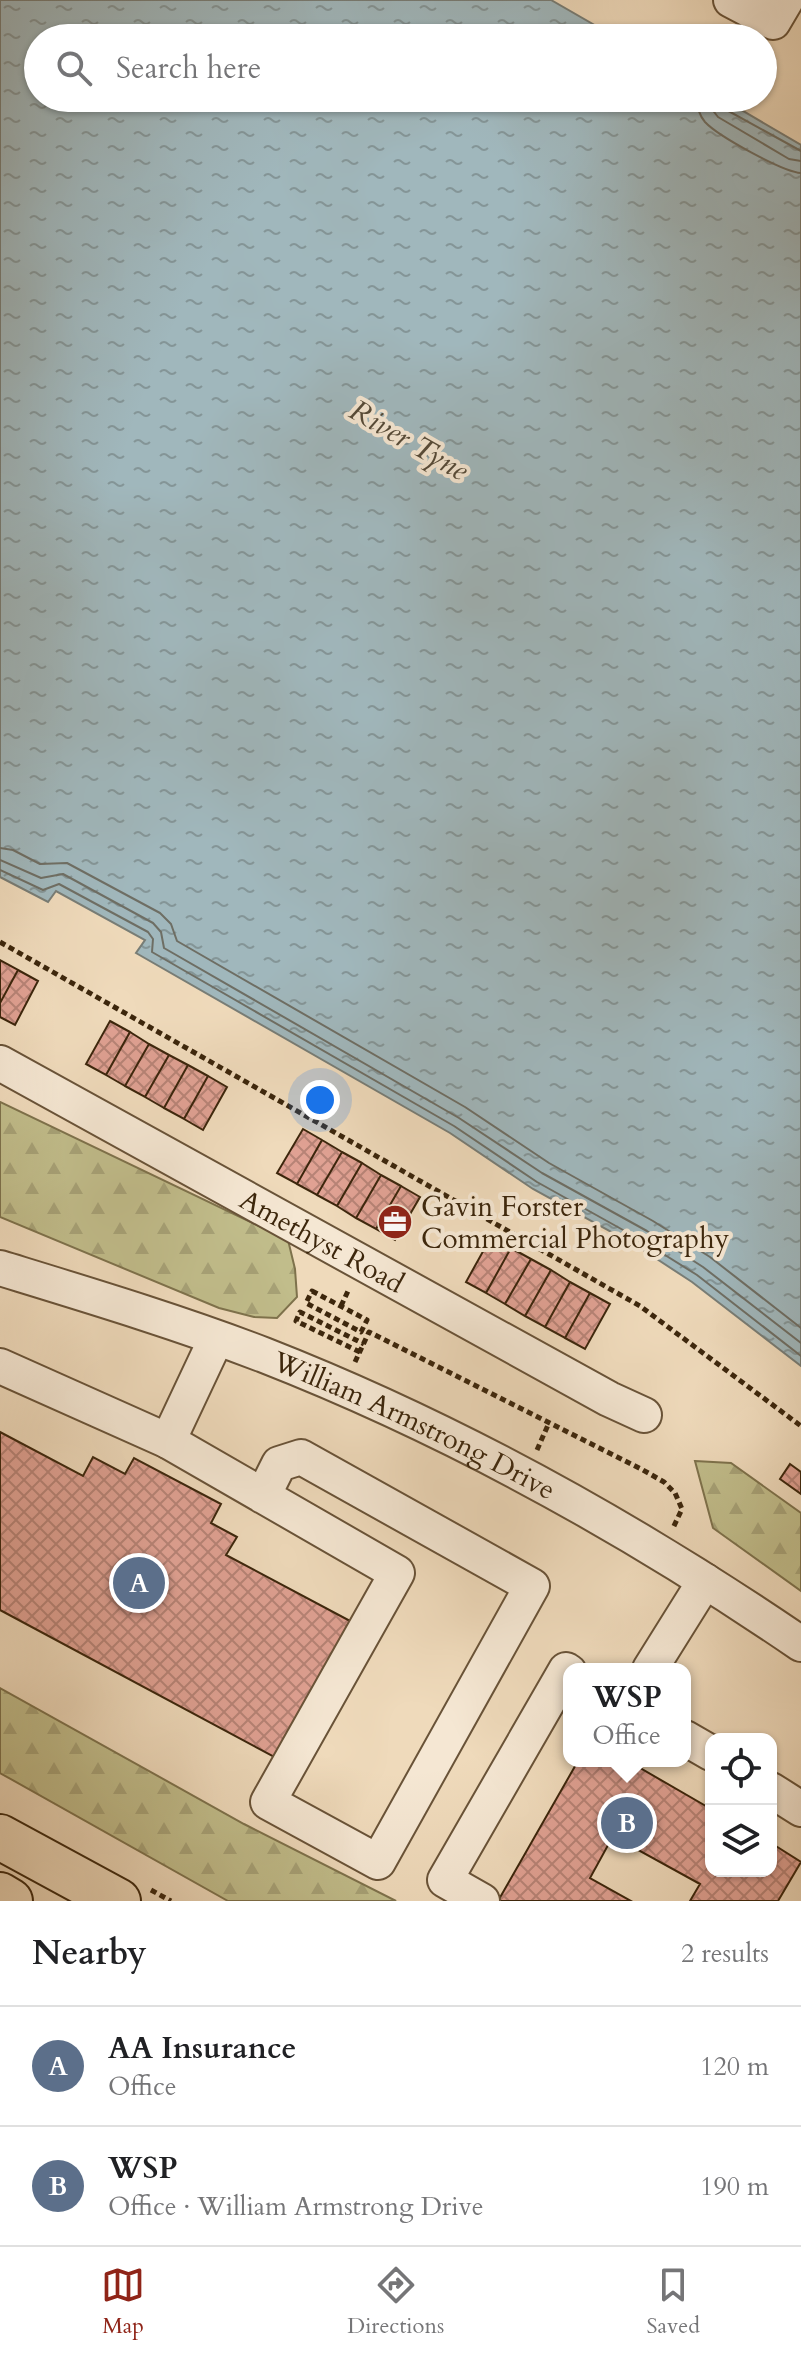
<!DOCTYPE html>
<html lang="en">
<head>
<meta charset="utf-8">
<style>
  body { margin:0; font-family:Cardo,serif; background:#f6f6f6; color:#202124 }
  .controls { position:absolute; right:24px; bottom:24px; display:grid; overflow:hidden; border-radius:16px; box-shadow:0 2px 6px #0004 }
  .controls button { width:72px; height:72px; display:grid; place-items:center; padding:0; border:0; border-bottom:2px solid #e0e0e0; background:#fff; color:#202124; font:40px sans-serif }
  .you { position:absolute; left:320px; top:1100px; width:28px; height:28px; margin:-20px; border:6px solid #fff; border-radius:50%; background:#1a73e8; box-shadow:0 0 0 12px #1a73e833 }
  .badge { display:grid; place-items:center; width:52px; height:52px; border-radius:50%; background:#8f2418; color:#fff; font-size:26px; font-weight:700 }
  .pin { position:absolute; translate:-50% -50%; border:4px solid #fff; box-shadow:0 2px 8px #0006 }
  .popup { position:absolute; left:563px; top:1663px; width:128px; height:104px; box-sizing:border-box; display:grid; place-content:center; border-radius:16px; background:#fff; filter:drop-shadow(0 2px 6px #0005); font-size:26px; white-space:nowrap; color:#757577 }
  .popup b { font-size:30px; color:#202124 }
  .popup::after { content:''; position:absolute; left:50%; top:100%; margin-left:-16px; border:16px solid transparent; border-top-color:#fff }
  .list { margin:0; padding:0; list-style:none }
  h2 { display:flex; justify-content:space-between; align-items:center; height:104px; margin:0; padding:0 32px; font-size:34px }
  h2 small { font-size:26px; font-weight:400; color:#757577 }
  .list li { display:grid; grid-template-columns:52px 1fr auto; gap:24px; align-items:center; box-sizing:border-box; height:120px; padding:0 32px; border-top:2px solid #e0e0e0 }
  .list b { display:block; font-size:30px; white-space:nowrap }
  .list p { margin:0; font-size:26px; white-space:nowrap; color:#757577 }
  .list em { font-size:26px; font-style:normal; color:#757577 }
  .icon { flex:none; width:44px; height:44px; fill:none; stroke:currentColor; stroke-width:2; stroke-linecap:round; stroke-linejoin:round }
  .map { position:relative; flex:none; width:801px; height:1901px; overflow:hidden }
  .search { position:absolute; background:#fff; box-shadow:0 2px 6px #0004; left:24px; right:24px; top:24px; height:88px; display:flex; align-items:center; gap:20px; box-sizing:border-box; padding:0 28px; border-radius:44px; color:#757577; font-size:30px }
  .sheet { height:344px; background:#fff }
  nav { display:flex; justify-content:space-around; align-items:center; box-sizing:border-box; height:112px; border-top:2px solid #e0e0e0; background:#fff; font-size:22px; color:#757577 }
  nav a { display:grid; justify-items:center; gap:4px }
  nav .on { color:#8f2418 }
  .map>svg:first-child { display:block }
  .forest { fill:url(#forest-firs); stroke:#7e724c; stroke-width:2 }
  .water { fill:url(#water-ripples); stroke:#787d76; stroke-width:2 }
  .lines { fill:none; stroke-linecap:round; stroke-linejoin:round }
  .shore { stroke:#6e6e64; stroke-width:2 }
  .building { fill:url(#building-cross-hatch); stroke:#3c260c; stroke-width:2 }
  .minor-casing { stroke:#695338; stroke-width:38 }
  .major-casing { stroke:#3c260c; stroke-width:48 }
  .path { stroke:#3c260c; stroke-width:5; stroke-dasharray:6 4; stroke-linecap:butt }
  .minor { stroke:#f5e7d3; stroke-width:34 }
  .major { stroke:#efdabb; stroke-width:44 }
  .labels { text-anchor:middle; stroke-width:8; stroke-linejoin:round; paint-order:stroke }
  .poi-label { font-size:28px; fill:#3c260c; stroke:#f5e7d3; text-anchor:start }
  .street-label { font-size:28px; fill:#3c260c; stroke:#f5e7d3 }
  .water-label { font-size:30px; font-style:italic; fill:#554a38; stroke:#f5e7d3 }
</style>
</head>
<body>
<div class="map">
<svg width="801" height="1901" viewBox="0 0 801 1901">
  <defs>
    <pattern id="forest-firs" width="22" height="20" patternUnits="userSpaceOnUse" patternTransform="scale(2)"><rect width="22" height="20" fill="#c1bd8b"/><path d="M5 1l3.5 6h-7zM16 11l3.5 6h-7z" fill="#a7a277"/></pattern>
    <pattern id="water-ripples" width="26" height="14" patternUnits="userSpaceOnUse" patternTransform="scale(2)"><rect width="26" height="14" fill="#a0b7bc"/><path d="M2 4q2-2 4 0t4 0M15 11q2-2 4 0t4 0" fill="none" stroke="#849597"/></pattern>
    <pattern id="building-cross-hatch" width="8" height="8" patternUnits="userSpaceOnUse" patternTransform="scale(2)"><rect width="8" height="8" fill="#e0a193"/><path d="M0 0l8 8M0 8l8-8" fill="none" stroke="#b78376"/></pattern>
  </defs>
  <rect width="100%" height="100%" fill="#efdabb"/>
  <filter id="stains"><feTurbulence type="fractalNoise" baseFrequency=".0025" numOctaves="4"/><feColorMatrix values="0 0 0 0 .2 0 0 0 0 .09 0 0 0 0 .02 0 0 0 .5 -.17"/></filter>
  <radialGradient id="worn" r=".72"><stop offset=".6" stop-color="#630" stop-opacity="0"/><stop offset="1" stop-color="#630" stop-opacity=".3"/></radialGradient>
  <path class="forest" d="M0 1102 288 1240 295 1269 297 1297 277 1318 254 1317 219 1308 0 1217Z
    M695 1461 731 1463 801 1513V1591L713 1528Z
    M0 1688 244 1824 396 1901H228L0 1773Z"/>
  <path class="water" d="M0 0H551L617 38H38V98H721L801 145V1366L692 1282 637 1246 533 1189 450 1133 136 953 145 940 56 891 48 902 0 877Z"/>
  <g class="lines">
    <path class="shore" d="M697 98C697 107 699 115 705 122 718 136 783 172 801 173
      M709 98 711 108 718 117 789 159 801 161
      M719 98 723 108 801 151
      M0 848 13 850 40 864 67 863 160 913 171 924 177 941 465 1107 549 1163 653 1221 710 1257 801 1328
      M0 860 41 878 63 874 153 923 161 932 164 948 459 1118 542 1173 647 1231 703 1267 801 1343
      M0 870 43 890 59 884 148 932 153 939 152 952 454 1126 537 1182 641 1240 697 1275 801 1356"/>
  </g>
  <path class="building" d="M0 960 18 970 0 1003Z
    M18 970 38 981 15 1025 0 1017V1003Z
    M110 1021 130 1032 106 1075 86 1064Z
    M130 1032 149 1044 125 1086 106 1075Z
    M149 1044 169 1055 145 1097 125 1086Z
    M169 1055 188 1065 164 1108 145 1097Z
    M188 1065 208 1076 184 1119 164 1108Z
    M208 1076 227 1087 203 1130 184 1119Z
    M303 1129 322 1140 297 1184 277 1173Z
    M322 1140 342 1152 317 1195 297 1184Z
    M342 1152 362 1163 337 1206 317 1195Z
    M362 1163 381 1175 356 1218 337 1206Z
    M381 1175 401 1186 376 1229 356 1218Z
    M401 1186 420 1197 395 1240 376 1229Z
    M491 1237 511 1248 486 1293 466 1282Z
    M511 1248 531 1259 505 1304 486 1293Z
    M531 1259 551 1270 525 1316 505 1304Z
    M551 1270 570 1282 545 1327 525 1316Z
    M570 1282 590 1293 565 1338 545 1327Z
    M590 1293 610 1304 585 1349 565 1338Z
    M0 1432 83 1476 93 1457 125 1474 134 1458 221 1504 211 1523 237 1537 226 1555 352 1622 278 1759 0 1610Z
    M790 1464 801 1472V1494L780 1479Z
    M578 1761H628L711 1809V1871H771V1843L801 1862 778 1901H690L700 1884 613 1836 590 1878 631 1901H498Z"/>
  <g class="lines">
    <g class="minor-casing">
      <g id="minor">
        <path d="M731 0 773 22 786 0"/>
        <path id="s1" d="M0 1063 609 1399 644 1415"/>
        <path id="s2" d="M0 1268C88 1295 178 1322 264 1355 453 1429 634 1530 801 1644"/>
        <path d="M0 1366 168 1441 397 1573 268 1802 378 1862 532 1586 301 1457 279 1464 263 1496"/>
        <path d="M168 1441 216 1339"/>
        <path d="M650 1669 705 1581"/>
        <path d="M685 1738 711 1753"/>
        <path d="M771 1790 801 1809"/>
        <path d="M482 1901 445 1880 566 1670 569 1672"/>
      </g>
    </g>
    <g class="major-casing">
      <path id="major" d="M0 1837 118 1901
        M0 1895 10 1901"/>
    </g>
    <path class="path" d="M0 942 640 1306 801 1426
      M312 1291 367 1320 361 1332 306 1303Z
      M341 1306 348 1291
      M360 1352 296 1321 300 1312 364 1344
      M355 1362 369 1332 643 1470 664 1482 675 1493 682 1509 673 1528
      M537 1450 548 1425
      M151 1890 171 1901"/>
    <use href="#minor" class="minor"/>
    <use href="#major" class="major"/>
  </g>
  <defs>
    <g id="office-disc" transform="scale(1.8)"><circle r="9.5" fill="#8f2418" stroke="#f5e7d3"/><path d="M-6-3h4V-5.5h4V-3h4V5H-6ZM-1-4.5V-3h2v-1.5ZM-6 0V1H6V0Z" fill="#fff"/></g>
  </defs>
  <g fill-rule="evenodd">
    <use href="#office-disc" x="395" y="1222"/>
  </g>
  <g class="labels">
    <g class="poi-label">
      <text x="421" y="1216">Gavin Forster<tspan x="421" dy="32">Commercial Photography</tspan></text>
    </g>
    <g class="street-label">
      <text dy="10" stroke="none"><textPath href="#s1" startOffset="368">Amethyst Road</textPath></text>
      <text dy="10" stroke="none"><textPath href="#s2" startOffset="444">William Armstrong Drive</textPath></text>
    </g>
    <g class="water-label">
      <text transform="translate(409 440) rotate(30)" y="10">River Tyne</text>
    </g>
  </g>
  <rect width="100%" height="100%" filter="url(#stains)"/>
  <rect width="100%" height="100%" fill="url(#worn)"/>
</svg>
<div class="controls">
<button><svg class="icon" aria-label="locate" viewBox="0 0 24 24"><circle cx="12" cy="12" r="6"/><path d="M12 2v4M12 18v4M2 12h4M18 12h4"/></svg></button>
<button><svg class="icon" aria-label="layers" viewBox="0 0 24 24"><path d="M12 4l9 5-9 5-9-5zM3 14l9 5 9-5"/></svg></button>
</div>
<div class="you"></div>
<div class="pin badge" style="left:139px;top:1583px;background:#5c6f8a">A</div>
<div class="pin badge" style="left:627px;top:1823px;background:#5c6f8a">B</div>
<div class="popup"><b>WSP</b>Office</div>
<div class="search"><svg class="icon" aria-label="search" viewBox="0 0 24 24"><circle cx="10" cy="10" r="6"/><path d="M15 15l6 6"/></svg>Search here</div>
</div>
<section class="sheet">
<h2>Nearby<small>2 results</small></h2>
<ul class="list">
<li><span class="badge" style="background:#5c6f8a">A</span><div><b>AA Insurance</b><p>Office</p></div><em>120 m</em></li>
<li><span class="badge" style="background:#5c6f8a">B</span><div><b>WSP</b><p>Office · William Armstrong Drive</p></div><em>190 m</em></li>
</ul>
</section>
<nav>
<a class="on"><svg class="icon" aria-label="map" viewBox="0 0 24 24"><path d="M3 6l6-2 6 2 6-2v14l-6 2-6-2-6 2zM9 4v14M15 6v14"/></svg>Map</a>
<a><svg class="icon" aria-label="directions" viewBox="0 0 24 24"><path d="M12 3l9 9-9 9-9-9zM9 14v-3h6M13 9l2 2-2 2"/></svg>Directions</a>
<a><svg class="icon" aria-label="saved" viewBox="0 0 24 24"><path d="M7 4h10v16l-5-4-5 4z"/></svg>Saved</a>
</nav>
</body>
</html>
